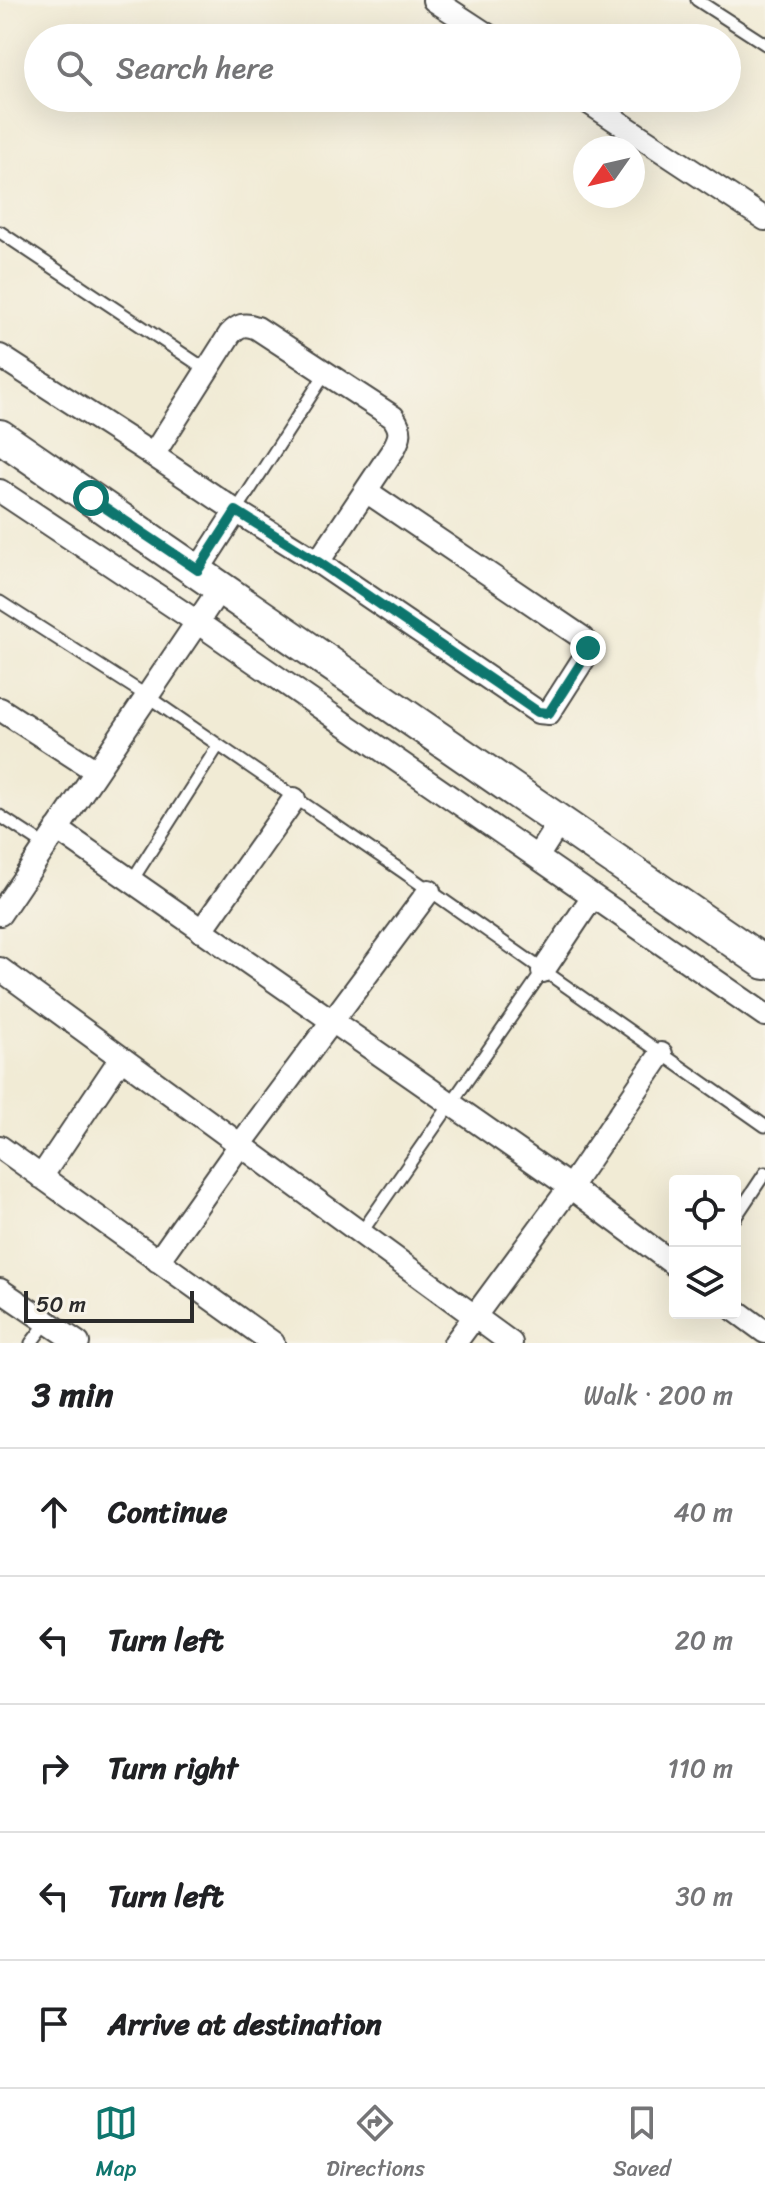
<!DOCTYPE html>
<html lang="en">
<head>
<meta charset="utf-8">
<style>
  body { margin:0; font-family:Sriracha,sans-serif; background:#f2f2f2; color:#202124 }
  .controls { position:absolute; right:24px; bottom:24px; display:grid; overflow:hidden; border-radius:8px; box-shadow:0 8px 32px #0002 }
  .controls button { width:72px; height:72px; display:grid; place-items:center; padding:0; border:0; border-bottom:2px solid #e0e0e0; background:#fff; color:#202124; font:40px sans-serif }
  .compass { position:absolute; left:573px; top:136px; width:72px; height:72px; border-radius:50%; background:#fff; box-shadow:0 8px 32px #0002; rotate:236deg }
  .scale { position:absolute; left:24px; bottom:20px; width:170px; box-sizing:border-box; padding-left:8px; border:4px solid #2b2b2b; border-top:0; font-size:22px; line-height:28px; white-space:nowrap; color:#2b2b2b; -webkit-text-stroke:6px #f7f3e8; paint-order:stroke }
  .stop { position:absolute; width:24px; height:24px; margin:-18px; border:6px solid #0f766e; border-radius:50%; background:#fff }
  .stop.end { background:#0f766e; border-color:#fff; box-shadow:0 2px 8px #0008 }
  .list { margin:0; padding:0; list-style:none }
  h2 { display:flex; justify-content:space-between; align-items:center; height:104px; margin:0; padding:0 32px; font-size:34px }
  h2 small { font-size:26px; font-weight:400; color:#757577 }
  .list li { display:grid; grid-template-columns:52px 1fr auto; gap:24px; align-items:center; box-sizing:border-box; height:128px; padding:0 32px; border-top:2px solid #e0e0e0 }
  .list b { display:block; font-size:30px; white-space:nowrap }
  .list em { font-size:26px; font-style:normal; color:#757577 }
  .icon { flex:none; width:44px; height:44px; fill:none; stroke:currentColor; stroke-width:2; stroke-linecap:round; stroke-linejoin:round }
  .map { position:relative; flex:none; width:765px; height:1343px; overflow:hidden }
  .search { position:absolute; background:#fff; box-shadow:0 8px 32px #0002; left:24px; right:24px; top:24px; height:88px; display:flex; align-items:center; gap:20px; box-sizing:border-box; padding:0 28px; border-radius:44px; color:#757577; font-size:30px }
  .sheet { height:744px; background:#fff }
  nav { display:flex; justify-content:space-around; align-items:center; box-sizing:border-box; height:112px; border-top:2px solid #e0e0e0; background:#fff; font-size:22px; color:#757577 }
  nav a { display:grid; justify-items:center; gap:4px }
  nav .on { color:#0f766e }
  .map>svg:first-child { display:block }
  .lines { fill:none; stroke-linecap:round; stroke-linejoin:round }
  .lane-casing { stroke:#494844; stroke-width:15 }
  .street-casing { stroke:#494844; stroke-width:26 }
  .secondary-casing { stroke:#494844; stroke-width:36 }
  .lane { stroke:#fff; stroke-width:11 }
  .street { stroke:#fff; stroke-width:22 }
  .secondary { stroke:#fff; stroke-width:32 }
  .route { stroke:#0f766e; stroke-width:10 }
</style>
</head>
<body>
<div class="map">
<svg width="765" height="1343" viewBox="0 0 765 1343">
  <rect width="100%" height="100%" fill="#f7f3e8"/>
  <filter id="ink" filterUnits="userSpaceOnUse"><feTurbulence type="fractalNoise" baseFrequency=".0125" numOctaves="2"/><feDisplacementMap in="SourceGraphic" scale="16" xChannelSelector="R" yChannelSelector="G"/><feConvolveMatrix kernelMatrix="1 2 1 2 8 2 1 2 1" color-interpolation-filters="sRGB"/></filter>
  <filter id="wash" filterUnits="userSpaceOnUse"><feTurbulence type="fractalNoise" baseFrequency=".006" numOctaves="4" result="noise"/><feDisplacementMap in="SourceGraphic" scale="32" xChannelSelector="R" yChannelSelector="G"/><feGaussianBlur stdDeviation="1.8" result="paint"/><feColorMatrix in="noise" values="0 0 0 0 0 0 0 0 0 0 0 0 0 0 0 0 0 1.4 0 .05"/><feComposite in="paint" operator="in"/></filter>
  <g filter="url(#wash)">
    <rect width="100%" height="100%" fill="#f1ebd5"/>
  </g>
  <g filter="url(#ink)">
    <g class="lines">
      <g class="lane-casing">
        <path id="lane" d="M697 0 765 44
          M0 232 207 370
          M236 511 325 374
          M0 602 147 696 402 871 765 1126
          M0 816 46 846
          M131 882 218 746
          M735 1218 765 1173
          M361 1233 543 971
          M31 1343 47 1322"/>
      </g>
      <g class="street-casing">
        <path id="street" d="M434 0 492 38
          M582 98 765 219
          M0 356 153 455 236 511 318 562 538 712 549 713 588 652 583 638 366 491
          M153 455 230 334C239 325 244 323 257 328L393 417C402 430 401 436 393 450L318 562
          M0 491 197 622 765 1015
          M198 570 236 511
          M0 709 96 771
          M57 829 570 1187 675 1265
          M537 857 560 821
          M0 914 221 587
          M201 931 294 799
          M0 969 511 1343
          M543 971 593 896
          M0 1147 273 1343
          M41 1177 121 1058
          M158 1261 240 1145 429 891
          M0 1290 78 1343
          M735 1310 765 1332
          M455 1343 570 1187 661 1054"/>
      </g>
      <g class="secondary-casing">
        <path id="secondary" d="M0 436 765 963"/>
      </g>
      <use href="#lane" class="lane"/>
      <use href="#street" class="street"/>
      <use href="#secondary" class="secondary"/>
    </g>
  </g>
  <g class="lines" filter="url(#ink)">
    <path class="route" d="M91 498 198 570 236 511 318 562 538 712 549 713 588 652V648"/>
  </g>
</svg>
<div class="controls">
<button><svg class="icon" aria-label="locate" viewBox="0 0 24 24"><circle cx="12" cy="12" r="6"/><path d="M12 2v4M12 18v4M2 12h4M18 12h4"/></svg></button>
<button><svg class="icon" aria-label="layers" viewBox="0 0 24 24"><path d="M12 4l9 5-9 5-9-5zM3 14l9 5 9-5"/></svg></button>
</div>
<svg class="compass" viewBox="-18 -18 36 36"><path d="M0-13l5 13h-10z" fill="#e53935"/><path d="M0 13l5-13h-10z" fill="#757577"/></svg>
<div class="scale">50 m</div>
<div class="stop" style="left:91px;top:498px"></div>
<div class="stop end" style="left:588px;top:648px"></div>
<div class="search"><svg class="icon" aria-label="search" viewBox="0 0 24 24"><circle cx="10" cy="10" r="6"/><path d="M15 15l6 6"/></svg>Search here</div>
</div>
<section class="sheet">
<h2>3 min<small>Walk · 200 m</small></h2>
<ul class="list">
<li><svg class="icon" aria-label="ahead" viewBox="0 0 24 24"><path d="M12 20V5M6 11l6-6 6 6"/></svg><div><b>Continue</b></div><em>40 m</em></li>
<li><svg class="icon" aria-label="left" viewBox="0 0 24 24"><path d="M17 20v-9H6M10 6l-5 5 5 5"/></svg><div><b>Turn left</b></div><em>20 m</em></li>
<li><svg class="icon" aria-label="right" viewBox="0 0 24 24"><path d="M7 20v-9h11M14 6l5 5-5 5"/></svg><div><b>Turn right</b></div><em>110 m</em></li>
<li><svg class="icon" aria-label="left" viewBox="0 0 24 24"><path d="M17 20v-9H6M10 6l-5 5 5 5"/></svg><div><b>Turn left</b></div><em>30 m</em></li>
<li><svg class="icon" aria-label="arrive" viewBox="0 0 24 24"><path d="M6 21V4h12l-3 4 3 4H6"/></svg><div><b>Arrive at destination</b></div></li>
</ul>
</section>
<nav>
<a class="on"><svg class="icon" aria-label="map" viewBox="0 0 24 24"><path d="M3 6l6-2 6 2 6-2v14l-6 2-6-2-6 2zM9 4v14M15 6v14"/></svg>Map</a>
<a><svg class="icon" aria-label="directions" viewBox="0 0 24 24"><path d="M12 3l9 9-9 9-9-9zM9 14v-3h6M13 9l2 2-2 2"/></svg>Directions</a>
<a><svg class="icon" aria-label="saved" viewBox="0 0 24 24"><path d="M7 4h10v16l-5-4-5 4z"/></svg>Saved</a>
</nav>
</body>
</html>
